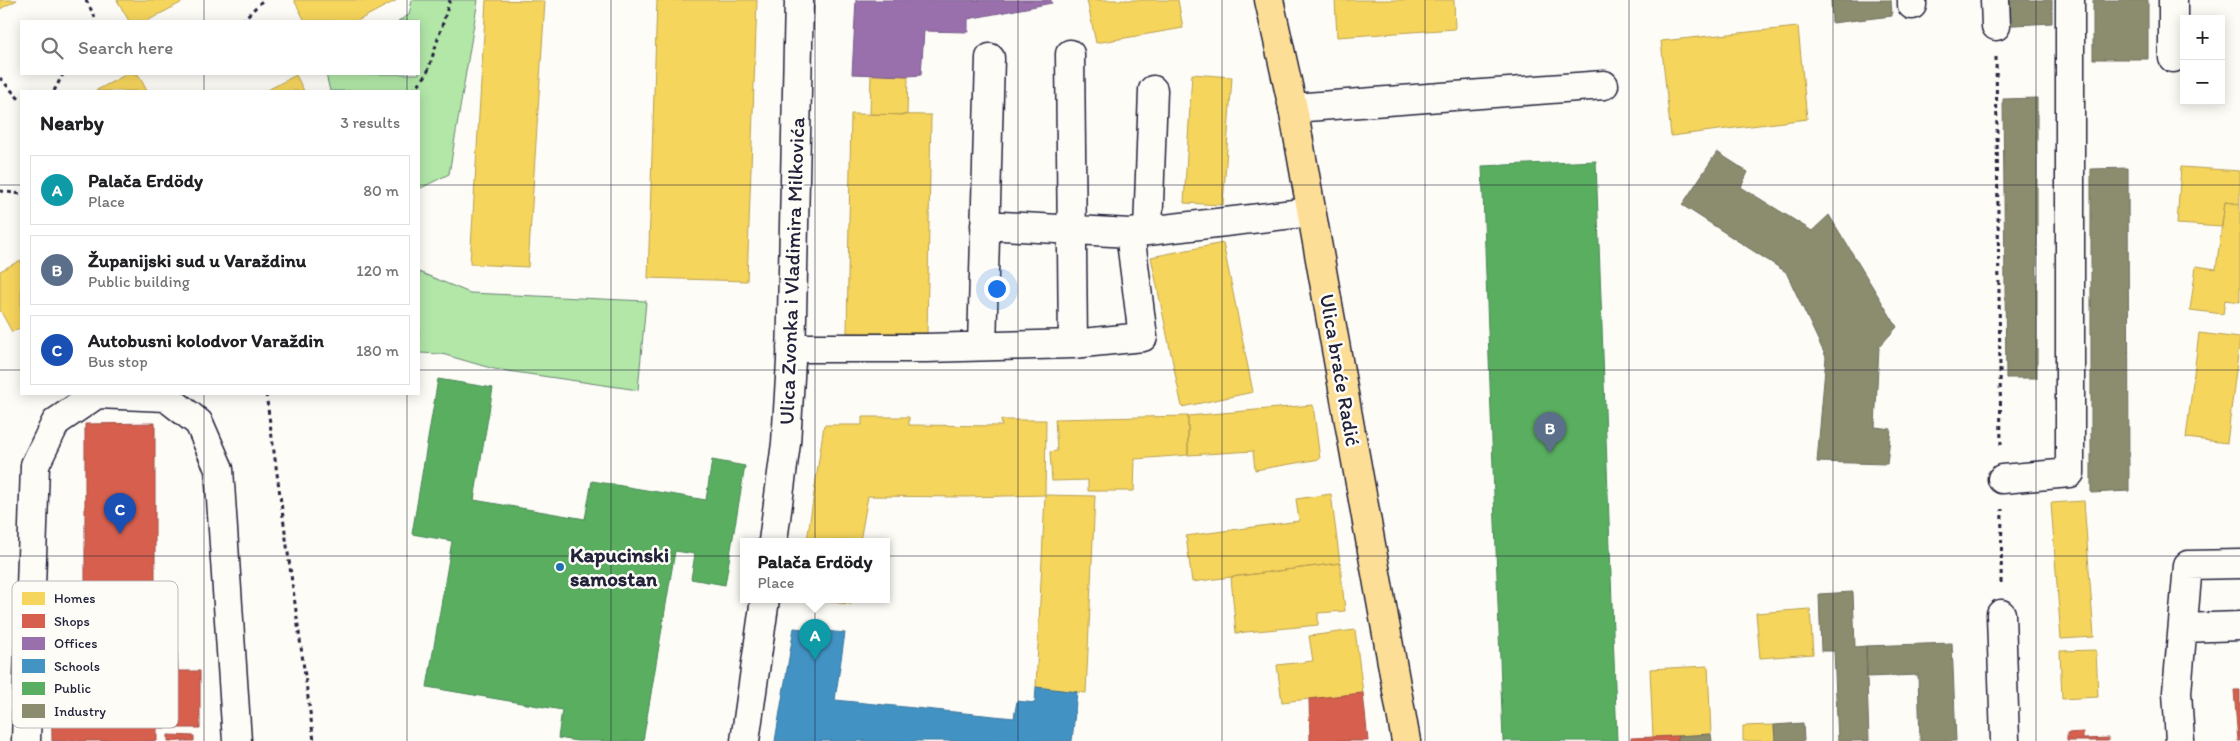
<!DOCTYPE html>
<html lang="en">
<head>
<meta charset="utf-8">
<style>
  body { margin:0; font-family:Itim,sans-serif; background:#f2f2f2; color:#202124 }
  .controls { position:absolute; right:15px; top:15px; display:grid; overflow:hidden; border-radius:0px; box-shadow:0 2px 12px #0003 }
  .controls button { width:45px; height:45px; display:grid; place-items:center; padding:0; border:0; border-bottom:1px solid #e0e0e0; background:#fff; color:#202124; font:25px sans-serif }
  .you { position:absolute; left:996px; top:288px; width:18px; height:18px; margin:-12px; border:4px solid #fff; border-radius:50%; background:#1a73e8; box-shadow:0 0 0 8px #1a73e833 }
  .badge { display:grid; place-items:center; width:32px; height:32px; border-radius:50%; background:#2563eb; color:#fff; font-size:16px; font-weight:700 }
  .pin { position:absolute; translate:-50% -41px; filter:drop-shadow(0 1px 2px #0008) }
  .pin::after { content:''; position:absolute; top:26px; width:18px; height:15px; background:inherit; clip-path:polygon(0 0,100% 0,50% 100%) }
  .popup { position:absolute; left:740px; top:538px; width:150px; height:65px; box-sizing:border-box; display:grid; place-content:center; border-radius:0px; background:#fff; filter:drop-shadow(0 1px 4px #0005); font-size:16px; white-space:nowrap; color:#757577 }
  .popup b { font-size:19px; color:#202124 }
  .popup::after { content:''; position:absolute; left:50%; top:100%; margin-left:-10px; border:10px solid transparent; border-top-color:#fff }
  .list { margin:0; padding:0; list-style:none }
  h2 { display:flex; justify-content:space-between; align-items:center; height:65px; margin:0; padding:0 20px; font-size:21px }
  h2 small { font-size:16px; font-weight:400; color:#757577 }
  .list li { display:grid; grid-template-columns:32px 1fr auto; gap:15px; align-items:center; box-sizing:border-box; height:70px; margin:0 10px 10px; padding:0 10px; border:1px solid #e0e0e0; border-radius:0px }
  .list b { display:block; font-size:19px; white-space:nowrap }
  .list p { margin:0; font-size:16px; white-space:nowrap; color:#757577 }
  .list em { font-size:16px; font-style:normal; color:#757577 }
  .icon { flex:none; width:28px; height:28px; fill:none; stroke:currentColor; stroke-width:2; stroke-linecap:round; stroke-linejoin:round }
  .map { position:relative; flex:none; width:2240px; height:741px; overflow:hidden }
  .search { position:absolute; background:#fff; box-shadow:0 2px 12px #0003; left:20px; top:20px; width:400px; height:55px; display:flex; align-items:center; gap:12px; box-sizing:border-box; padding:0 18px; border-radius:0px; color:#757577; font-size:19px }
  .panel { position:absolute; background:#fff; box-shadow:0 2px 12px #0003; left:20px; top:90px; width:400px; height:305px; border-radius:0px }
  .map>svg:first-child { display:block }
  .green { fill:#b2e7a8; stroke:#6a8472 }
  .homes { fill:#f6d55c; stroke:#b69f52 }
  .shops { fill:#d6604d; stroke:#a04d48 }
  .offices { fill:#9970ab; stroke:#755989 }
  .schools { fill:#4393c3; stroke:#39719a }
  .public { fill:#5aae61; stroke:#498456 }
  .industry { fill:#8c8c6e; stroke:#6c6c5f }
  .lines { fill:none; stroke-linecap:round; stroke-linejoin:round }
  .minor-casing { stroke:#22223b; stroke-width:31 }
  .major-casing { stroke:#22223b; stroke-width:31 }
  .path { stroke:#22223b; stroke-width:3; stroke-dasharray:4 4; stroke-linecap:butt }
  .minor { stroke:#fdfcf7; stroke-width:28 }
  .major { stroke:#fcde96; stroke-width:28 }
  .grid { fill:none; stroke:#22223b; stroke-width:1; stroke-opacity:0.55 }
  .poi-dot { fill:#1f6fb2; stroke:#fdfcf7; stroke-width:2 }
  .labels { text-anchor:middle; stroke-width:5; stroke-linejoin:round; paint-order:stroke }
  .street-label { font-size:21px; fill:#22223b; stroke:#fdfcf7 }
  .poi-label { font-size:21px; font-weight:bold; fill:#22223b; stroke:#fdfcf7; text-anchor:start }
  .key { fill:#fdfcf7; stroke:#bbbbbf; stroke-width:1 }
  .key-label { font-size:14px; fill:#22223b }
</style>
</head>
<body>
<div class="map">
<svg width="2240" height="741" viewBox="0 0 2240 741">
  <rect width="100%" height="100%" fill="#fdfcf7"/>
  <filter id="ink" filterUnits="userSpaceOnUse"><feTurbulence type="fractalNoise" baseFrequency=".02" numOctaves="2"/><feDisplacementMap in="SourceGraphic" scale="10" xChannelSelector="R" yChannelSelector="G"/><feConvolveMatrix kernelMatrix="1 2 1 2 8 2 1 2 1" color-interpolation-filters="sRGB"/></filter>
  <g filter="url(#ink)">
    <path class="green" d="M412 0H478L449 174 419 189V91H330L326 74H419V21H398L409 15Z
      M419 272 470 293 646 301 638 390 494 369 442 354 419 353Z"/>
    <path class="homes" d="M0 0H17L0 9Z
      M117 0H186L147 21H129Z
      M294 0H397L357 21H305Z
      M486 0 545 1 528 267 470 264Z
      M657 0H757L747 281 648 278Z
      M1087 0H1178L1183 28 1096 43Z
      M1335 0H1454L1455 29 1337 37Z
      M1798 27 1807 119 1671 136 1661 41Z
      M127 74H138L147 91H95Z
      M871 74 908 76 907 115 870 114Z
      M1192 74 1232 77 1223 205 1184 203Z
      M296 75 304 91H266Z
      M851 114 931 115 927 334 847 333Z
      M2181 167 2240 171V204L2225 202 2222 227 2177 224Z
      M2225 202 2240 204V302L2225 300 2223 314 2190 310 2196 266 2216 269Z
      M1223 243 1253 392 1182 407 1151 257Z
      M21 260V327L12 332 0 310V271Z
      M2199 333 2240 338 2227 443 2186 438Z
      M1313 405 1320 459 1255 470 1253 451 1188 455V416Z
      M1188 416V455L1135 459 1134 491H1088V480L1052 481 1050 452 1057 451 1055 419Z
      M862 417H909V425L1002 426 1001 420H1046L1045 495 965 497 868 496 860 541H807L824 425H862Z
      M1331 494 1340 563 1192 582 1186 536 1299 521 1296 499Z
      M1045 495 1095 496 1086 693 1036 687Z
      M2084 501 2094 637 2061 639 2051 503Z
      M1340 563 1345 611 1318 613V625L1236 633 1231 577Z
      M798 599H851V604Z
      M1810 609 1813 654 1760 658 1756 613Z
      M1355 630 1363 693 1282 702 1277 665 1313 661 1309 636Z
      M2096 650 2098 697 2062 699 2060 651Z
      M1708 666 1711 734 1653 737 1650 669Z
      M1774 725 1775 741H1743V726Z"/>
    <path class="shops" d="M155 423V644H177L178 671H200V728H157V741H52L51 664 85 663V424Z
      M2234 690H2240V741H2238Z
      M1363 693 1368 741H1310L1309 699Z
      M2083 732V739L2108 738V741H2067V733Z
      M168 735 194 736V741H168Z
      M1678 736V741H1631V738Z"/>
    <path class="offices" d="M856 0H1051L1052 3 968 19V32L924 31 921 75 908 76 852 74Z"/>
    <path class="schools" d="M794 628 845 633 835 700 1014 718 1017 701 1035 703 1036 687 1077 692 1072 741H775Z"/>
    <path class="public" d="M1596 161 1617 741H1503L1482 166Z
      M438 379 493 388 474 500 585 519 592 481 706 500 712 460 745 466 725 585 691 579 695 554 675 551 643 741H577L558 738 562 710 427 687 452 541 412 534Z"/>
    <path class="industry" d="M1831 0H1891L1892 16 1832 23Z
      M1995 0H2052V23L1996 26Z
      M2093 0H2148V59H2093Z
      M2037 98V378H2006L2003 99Z
      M1717 152 1748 172 1741 187 1812 231 1829 215 1897 327 1879 347 1875 427 1891 429 1887 464 1817 462 1826 357 1786 272 1682 205Z
      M2128 168 2129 491 2091 493V169Z
      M1853 592 1855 647 1866 646 1869 741H1838L1834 651H1821L1819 594Z
      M1952 643 1956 741H1920L1918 675 1867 677 1866 646Z
      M1803 723 1804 741H1775L1774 725Z
      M1711 734 1712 741H1678V736Z"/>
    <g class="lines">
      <g class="minor-casing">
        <path id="minor" d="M1912 0V5
          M1995 0 1996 26
          M2173 58V0
          M1293 108 1604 85
          M985 225 1130 233 1311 212
          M1148 231 1153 90
          M1073 344 1143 337 1130 233
          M982 346 990 58
          M791 348H926L1073 344 1070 54
          M2002 479 2070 473V0
          M773 541 786 443 791 361 799 0
          M2001 614 2005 741
          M2183 628 2240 626
          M26 741 35 465 56 422 97 394 166 397 199 423 219 469 237 741
          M745 741 765 599
          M2180 741 2177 692 2188 565 2240 564"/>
      </g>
      <g class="major-casing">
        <path id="major" d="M1269 0 1293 108 1406 741"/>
      </g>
      <path class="path" d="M86 0 97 21
        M242 21 263 0
        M1996 57 2001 448
        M0 78 21 101
        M54 91 63 74
        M413 91 427 74 450 0
        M0 191 21 194
        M266 394 314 741
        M2001 583 2002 509"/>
      <use href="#minor" class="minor"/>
      <use href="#major" class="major"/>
    </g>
  </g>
  <path class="grid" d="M204 0V21M407 0V21M611 0V741M815 0V741M1018 0V741M1222 0V741M1425 0V741M1629 0V741M1833 0V741M2036 0V741M204 74V91M407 74V91M0 185H21M419 185H2240M0 370H21M419 370H2240M204 394V741M407 394V741M0 556H2240"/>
  <circle class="poi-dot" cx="560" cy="567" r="5"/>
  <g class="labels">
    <g class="street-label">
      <text transform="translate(792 271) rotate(-88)" y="7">Ulica Zvonka i Vladimira Milkovića</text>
      <text transform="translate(1340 370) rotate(80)" y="7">Ulica braće Radić</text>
    </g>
    <g class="poi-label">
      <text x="570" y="562">Kapucinski<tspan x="570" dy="24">samostan</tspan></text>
    </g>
  </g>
  <rect x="12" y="581" width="166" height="147" rx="8" class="key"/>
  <rect x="22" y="592" width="23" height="13" fill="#f6d55c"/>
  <rect x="22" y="614" width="23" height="14" fill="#d6604d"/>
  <rect x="22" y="637" width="23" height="13" fill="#9970ab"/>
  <rect x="22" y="659" width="23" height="14" fill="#4393c3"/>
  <rect x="22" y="682" width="23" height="13" fill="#5aae61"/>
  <rect x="22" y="704" width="23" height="14" fill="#8c8c6e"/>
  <g class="key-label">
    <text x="54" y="603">Homes</text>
    <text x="54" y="626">Shops</text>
    <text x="54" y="648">Offices</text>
    <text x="54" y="671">Schools</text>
    <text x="54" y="693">Public</text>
    <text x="54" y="716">Industry</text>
  </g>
</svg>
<div class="controls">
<button>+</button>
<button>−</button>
</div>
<div class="you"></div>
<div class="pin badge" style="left:815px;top:660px;background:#0f9aa8">A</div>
<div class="popup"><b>Palača Erdödy</b>Place</div>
<div class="pin badge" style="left:1550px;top:453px;background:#5c6f8a">B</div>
<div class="pin badge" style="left:120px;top:534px;background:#1a4fb4">C</div>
<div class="search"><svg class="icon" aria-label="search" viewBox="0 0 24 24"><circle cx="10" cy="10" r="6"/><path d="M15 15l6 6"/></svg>Search here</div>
<section class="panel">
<h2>Nearby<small>3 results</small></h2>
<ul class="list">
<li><span class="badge" style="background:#0f9aa8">A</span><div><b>Palača Erdödy</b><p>Place</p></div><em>80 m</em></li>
<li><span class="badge" style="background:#5c6f8a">B</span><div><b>Županijski sud u Varaždinu</b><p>Public building</p></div><em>120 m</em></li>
<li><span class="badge" style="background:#1a4fb4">C</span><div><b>Autobusni kolodvor Varaždin</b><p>Bus stop</p></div><em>180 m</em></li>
</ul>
</section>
</div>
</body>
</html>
